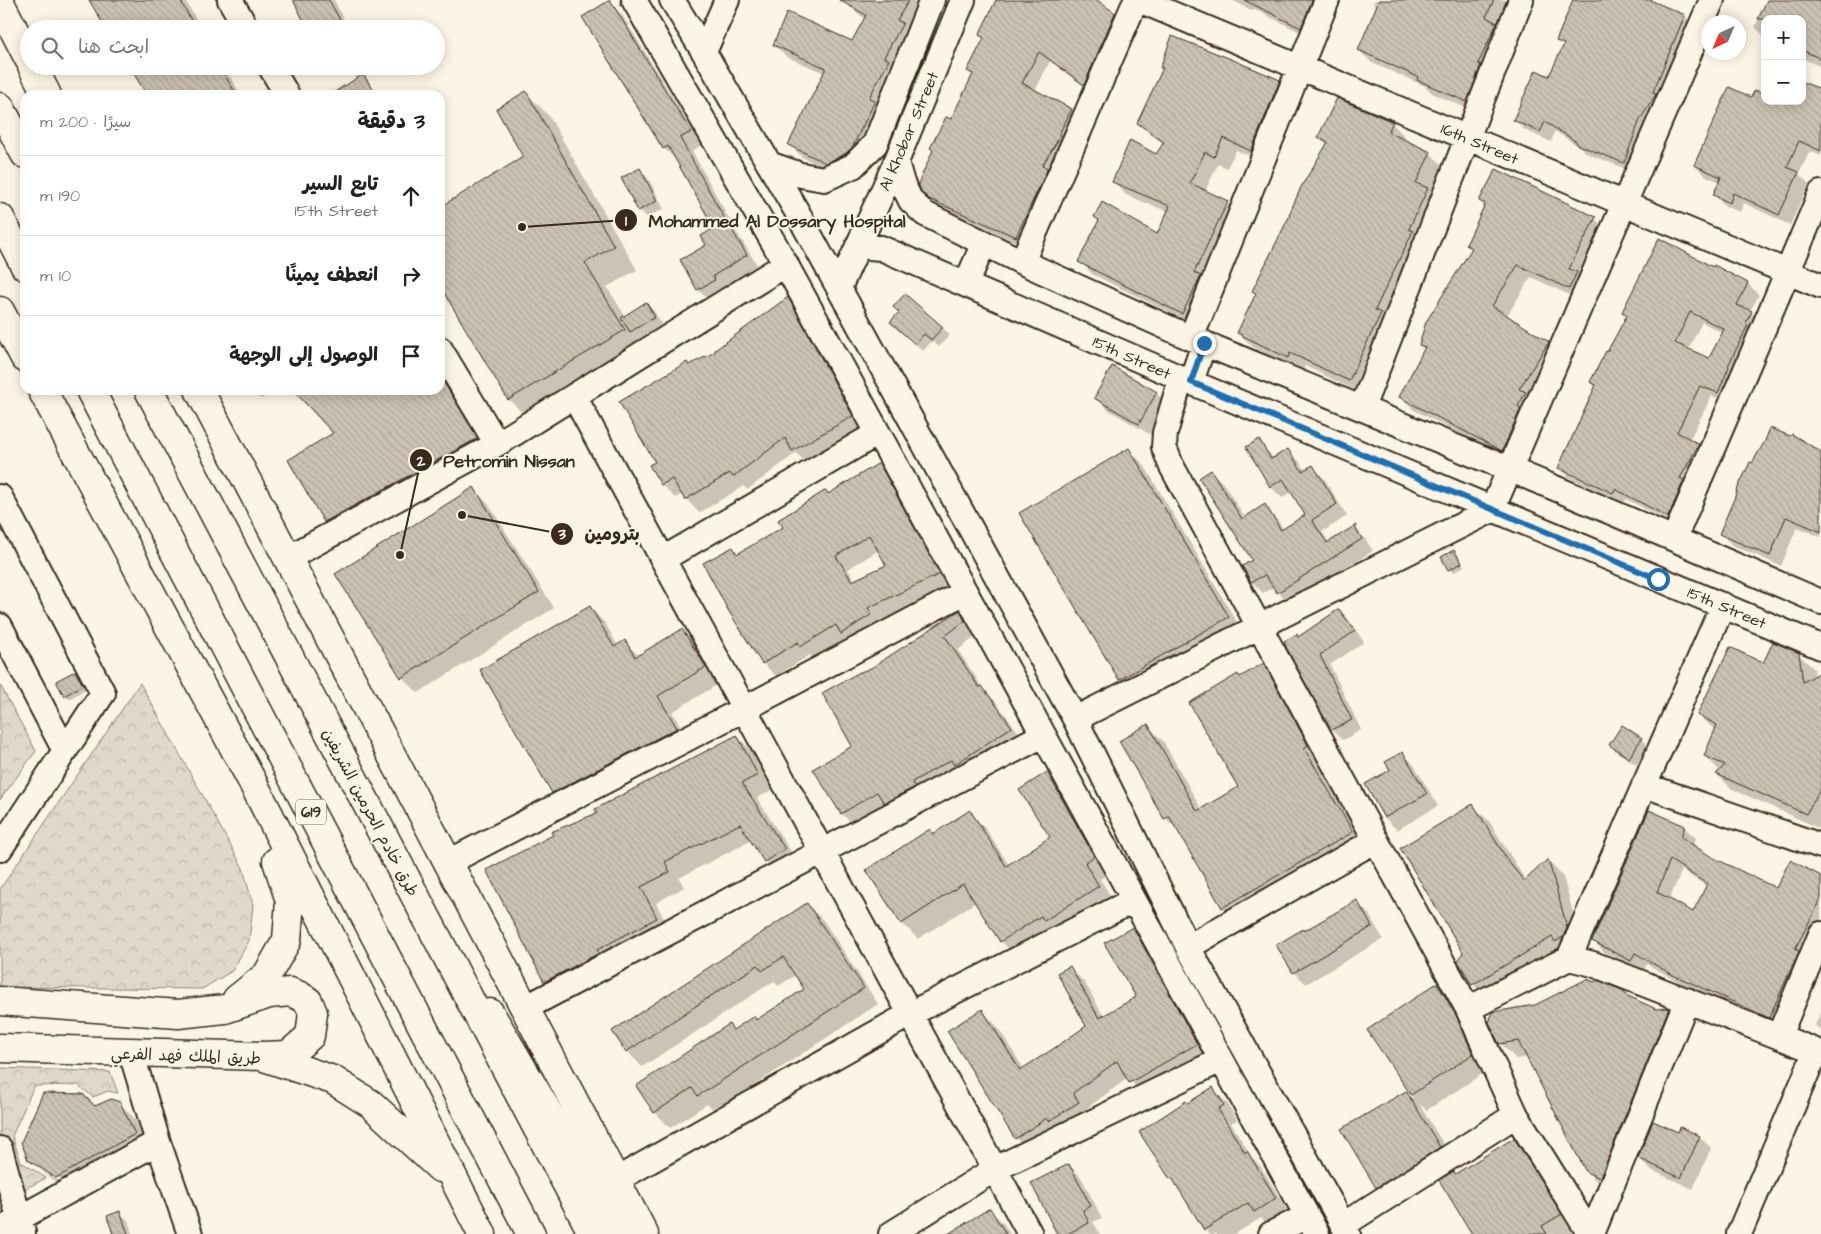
<!DOCTYPE html>
<html lang="ar">
<head>
<meta charset="utf-8">
<style>
  body { margin:0; font-family:"Architects Daughter","Playpen Sans Arabic",sans-serif; background:#f6f6f6; color:#222; direction:rtl }
  .controls { position:absolute; right:15px; top:15px; display:grid; overflow:hidden; border-radius:10px; box-shadow:0 2px 12px #0003 }
  .controls button { width:45px; height:45px; display:grid; place-items:center; padding:0; border:0; border-bottom:1px solid #e0e0e0; background:#fff; color:#222; font:25px sans-serif }
  .compass { position:absolute; left:1701px; top:15px; width:45px; height:45px; border-radius:50%; background:#fff; box-shadow:0 2px 12px #0003; rotate:224deg }
  .stop { position:absolute; width:15px; height:15px; margin:-11px; border:4px solid #1f6fb2; border-radius:50%; background:#fff }
  .stop.end { background:#1f6fb2; border-color:#fff; box-shadow:0 1px 5px #0008 }
  .list { margin:0; padding:0; list-style:none }
  h2 { display:flex; justify-content:space-between; align-items:center; height:65px; margin:0; padding:0 20px; font-size:21px }
  h2 small { font-size:16px; font-weight:400; color:#767676 }
  .list li { display:grid; grid-template-columns:32px 1fr auto; gap:15px; align-items:center; box-sizing:border-box; height:80px; padding:0 20px; border-top:1px solid #e0e0e0 }
  .list b { display:block; font-size:19px; white-space:nowrap }
  .list p { margin:0; font-size:16px; white-space:nowrap; color:#767676 }
  .list em { font-size:16px; font-style:normal; color:#767676 }
  .icon { flex:none; width:28px; height:28px; fill:none; stroke:currentColor; stroke-width:2; stroke-linecap:round; stroke-linejoin:round }
  .map { position:relative; flex:none; width:1821px; height:1234px; overflow:hidden; direction:ltr }
  .search { position:absolute; background:#fff; box-shadow:0 2px 12px #0003; left:20px; top:20px; width:425px; height:55px; display:flex; align-items:center; gap:12px; box-sizing:border-box; padding:0 18px; border-radius:28px; color:#767676; font-size:19px }
  .panel { position:absolute; background:#fff; box-shadow:0 2px 12px #0003; left:20px; top:90px; width:425px; height:305px; border-radius:15px; direction:rtl }
  .map>svg:first-child { display:block }
  .park { fill:url(#park-crowns); stroke:#8e8173 }
  .shadow { fill:#0003; fill-rule:evenodd }
  .building { fill:url(#building-back-hatch); stroke:#3b2a1e; fill-rule:evenodd }
  .lines { fill:none; stroke-linecap:round; stroke-linejoin:round }
  .minor-casing { stroke:#3b2a1e; stroke-width:28 }
  .major-casing { stroke:#3b2a1e; stroke-width:31 }
  .highway-casing { stroke:#3b2a1e; stroke-width:31 }
  .minor { stroke:#fcf5e5; stroke-width:24 }
  .major { stroke:#fcf5e5; stroke-width:28 }
  .highway { stroke:#fcf5e5; stroke-width:28 }
  .route { stroke:#1f6fb2; stroke-width:6 }
  .labels { text-anchor:middle; stroke-width:4; stroke-linejoin:round; paint-order:stroke }
  .shield { fill:#fcf5e5; stroke:#75675a; stroke-width:1 }
  .shield-label { font-size:15px; font-weight:bold; fill:#3b2a1e }
  .street-label { font-size:16px; fill:#3b2a1e; stroke:#fcf5e5 }
  .leader { fill:none; stroke:#3b2a1e; stroke-width:2 }
  .callout-dot { fill:#3b2a1e; stroke:#fcf5e5; stroke-width:2 }
  .mark-label { font-size:15px; text-anchor:middle; font-weight:bold; fill:#fff }
  .callout-label { font-size:18px; text-anchor:middle; font-weight:bold; fill:#3b2a1e; stroke:#fcf5e5; stroke-width:4; stroke-linejoin:round; paint-order:stroke }
</style>
</head>
<body>
<div class="map">
<svg width="1821" height="1234" viewBox="0 0 1821 1234">
  <defs>
    <pattern id="park-crowns" width="20" height="18" patternUnits="userSpaceOnUse" patternTransform="scale(1.25)"><rect width="20" height="18" fill="#e0d8c8"/><path d="M2 6a3 3 0 1 1 6 0M12 15a3 3 0 1 1 6 0" fill="none" stroke="#c1baab"/></pattern>
    <pattern id="building-back-hatch" width="6" height="6" patternUnits="userSpaceOnUse" patternTransform="scale(1.25)"><rect width="6" height="6" fill="#ccc2b3"/><path d="M-1 5l2 2M0 0l6 6M5-1l2 2" fill="none" stroke="#b0a79a"/></pattern>
  </defs>
  <rect width="100%" height="100%" fill="#fcf5e5"/>
  <filter id="ink" filterUnits="userSpaceOnUse"><feTurbulence type="fractalNoise" baseFrequency=".02" numOctaves="2"/><feDisplacementMap in="SourceGraphic" scale="10" xChannelSelector="R" yChannelSelector="G"/><feConvolveMatrix kernelMatrix="1 2 1 2 8 2 1 2 1" color-interpolation-filters="sRGB"/></filter>
  <g filter="url(#ink)">
    <path class="park" d="M140 683 243 868 253 905 249 941 232 971 202 989 0 987V889Z
      M0 685 36 751 0 800Z
      M0 1068 110 1072 118 1093 108 1091 93 1097 78 1085 34 1086 12 1136 21 1162 46 1178 17 1193 0 1137Z"/>
    <path class="shadow" d="M90 0H185L202 29H108Z
      M294 0H334L349 29H310Z
      M849 0H928L886 114 839 175 802 157 790 145 824 73 787 57 774 45 853 42 865 19 847 4Z
      M998 0H1094L1115 14 1126 25 1095 94 1050 61 1035 91 1071 110 1082 121 1027 247 942 210 923 192 952 121 974 76 969 71 985 39 981 35Z
      M1232 0H1331L1312 38 1254 9 1252 11Z
      M1375 0H1513L1480 114 1432 93 1425 86 1372 63 1359 50 1377 8 1373 4Z
      M1571 0H1647L1685 16 1695 27 1634 172 1588 154 1581 148 1555 131 1551 142 1525 130 1515 120 1550 77 1564 46 1558 41 1574 2Z
      M1768 0H1821V67L1802 58V19H1765V37L1755 27Z
      M610 2 622 15 702 145 692 151 734 228 759 268 711 302 698 290 681 261 708 245 716 228 677 161 664 148Z
      M131 66H224L241 95H149Z
      M1162 67 1279 81 1292 94 1263 162 1236 150 1227 168 1218 164 1205 191 1227 202 1239 214 1195 325 1092 274 1080 261 1100 221 1095 217 1157 235 1169 212 1126 195 1114 182 1157 155 1164 144 1151 135 1138 122 1164 69Z
      M363 75 378 95 330 94 344 84 346 86Z
      M1756 90 1765 94V101H1802L1821 90V156L1810 151 1799 174 1809 184 1790 225 1744 203 1740 212 1725 206 1714 195 1720 182 1706 176 1695 165 1752 99Z
      M525 92 549 116 637 270 607 287 625 316 646 304 654 311 662 325 639 339 647 354 532 423 509 399 440 284V205L442 207 525 157Z
      M1392 123 1406 138 1405 141 1430 153 1445 168 1432 194 1442 204 1363 394 1305 366 1302 372 1253 347 1238 333 1257 295 1253 290 1328 145 1320 137Z
      M640 170 648 178 664 209 647 217 639 210Z
      M1481 201 1595 219 1608 231 1582 301 1531 277 1507 316 1548 343 1561 355 1515 463 1414 410 1401 397 1425 350 1420 345 1473 250 1468 245 1485 205Z
      M1713 269 1748 284 1759 295 1750 311 1762 323 1729 403 1712 396 1689 440 1698 445 1709 456 1680 527 1626 499 1625 503 1570 478 1559 467 1596 387 1592 382 1628 316 1624 312ZM1702 322 1723 333 1710 360 1688 350Z
      M788 299 801 312 865 430 807 463 796 453 747 490 744 486 699 513 682 494 675 498 662 485 650 466 656 462 690 366 717 352Z
      M942 327 950 335 939 347 932 341 923 351 900 330Z
      M440 358 492 455 341 538 325 522 290 460 335 434 300 390H440Z
      M1113 368 1156 393 1168 405 1151 435 1107 409 1096 397Z
      M251 390H277L261 399Z
      M1259 441 1274 459 1288 450 1300 462 1305 471 1312 466 1324 478 1347 516 1322 532 1330 543 1354 527 1365 539 1373 551 1289 604 1274 587 1263 593 1252 582 1253 561 1211 472 1223 483 1245 518 1264 506 1276 518 1284 530 1306 516 1292 492 1282 498 1270 486Z
      M1129 450 1144 465 1244 634 1136 695 1120 680Z
      M1821 454V537L1797 527 1781 566 1732 545 1721 534Z
      M878 464 891 477 952 588 880 621 884 628 855 646 848 639 814 659 810 655 776 676 763 663 733 549 739 555 785 527 826 492 829 495ZM879 550 888 565 855 581 848 569Z
      M474 489 489 505 554 608 418 693 402 677 337 574Z
      M1454 551 1464 566 1453 573 1449 569Z
      M590 608 605 623 618 646 625 642 639 656 682 630 698 646 720 683 672 712 691 744 569 808 553 792Z
      M1339 610 1349 620 1364 642 1330 665 1361 730 1343 740 1332 729 1297 636 1299 638Z
      M959 612 973 625 978 635 958 650 984 690 995 701 1025 741 856 827 842 814 815 770 853 746Z
      M1798 654 1814 669 1815 677 1821 673V829L1732 789 1717 774 1720 771 1705 756 1716 731 1698 715 1764 665Z
      M1263 665 1279 680 1323 761 1318 764 1367 848 1238 923 1223 907 1180 832 1165 818 1148 726 1163 741 1202 810 1240 788V678Z
      M75 673 86 689 69 699 65 695Z
      M1622 727 1641 739 1649 747 1637 765 1618 753 1610 745Z
      M737 736 752 751 772 790 757 798 799 865 781 876 765 861 752 840 679 878 684 887 656 903 671 933 561 997 545 981 487 870 599 814Z
      M1403 753 1414 765 1438 806 1397 830 1385 818 1366 785 1391 771Z
      M1047 774 1062 790 1109 873 1100 879 1114 902 1017 957 1001 941 976 902 918 939 902 923 930 831 934 835 969 812 985 828 1009 865 1052 838Z
      M1473 806 1489 821 1526 881 1548 861 1563 877 1581 940 1489 1000 1473 984 1464 952Z
      M1684 827 1696 838 1693 846 1709 857 1777 889 1821 877V931L1781 1029 1684 985 1647 964 1643 971 1604 952 1593 940ZM1682 870 1707 887 1694 914 1669 900Z
      M1356 902 1368 913 1383 939 1306 984 1294 972 1304 932Z
      M807 905 823 920 878 1004 715 1111 707 1104 670 1128 655 1112 729 1026 734 1031 757 1021 806 989 796 975 778 986 774 981 642 1067 627 1051Z
      M1133 928 1148 943 1211 1059 1145 1097 1128 1078 1087 1108 1093 1118 1031 1153 1016 1138 982 1011 997 1026 1024 1069 1088 1026 1070 968 1085 983 1104 1017 1137 998Z
      M1436 985 1452 1001 1488 1070 1427 1110 1419 1104 1455 1163 1393 1203 1377 1187 1406 1093 1414 1099 1369 1030Z
      M1624 992 1629 998 1656 1010H1668L1684 1025 1604 1188 1587 1172 1528 1057 1516 1059 1500 1043Z
      M1821 1012V1031L1815 1025Z
      M1213 1089 1227 1103 1237 1120 1231 1123 1253 1159 1261 1167 1289 1213 1269 1226 1261 1218 1235 1234H1210L1205 1229 1178 1185 1171 1178 1188 1105Z
      M120 1104 136 1120 150 1150 73 1193 46 1175 30 1159 95 1108ZM41 1166 62 1180 61 1182 41 1170Z
      M1678 1134 1700 1137 1711 1148 1693 1189 1651 1170 1639 1158Z
      M1514 1139 1529 1155 1576 1230 1569 1234H1474L1456 1175Z
      M1069 1165 1081 1177 1102 1218 1093 1222 1100 1234H1059Z
      M989 1210 1003 1223 1010 1234H950Z
      M120 1213 128 1220 132 1234H115Z"/>
    <path class="building" d="M89 0H180L196 29H106Z
      M293 0H329L345 29H308Z
      M610 0 691 132 680 138 722 214 747 255 713 276 715 280 697 290 680 260 706 245 701 236 714 228 668 146 663 149 582 17Z
      M839 0H909L897 20 903 23 884 57 889 60 869 98 875 101 852 148 845 154 826 163 788 145 826 68 773 45 787 12 852 41 866 15Z
      M996 0H1097L1115 13 1084 85 1039 52 1022 83 1072 109 1059 134 1061 135 1042 166 1048 168 1016 237 929 199 922 193 918 184 933 150 930 148 946 117 951 119 973 74 967 71 984 38 979 35Z
      M1244 0H1312L1301 28Z
      M1379 0H1494L1486 17 1497 23 1478 64 1481 65 1467 102 1417 80 1418 77 1358 50Z
      M1573 0H1650L1685 15 1653 92 1656 94 1640 120 1624 163 1576 144 1577 142 1545 122 1540 132 1513 120 1536 70 1549 76 1564 44 1556 41Z
      M1767 0H1821V59L1802 50V19H1758Z
      M1172 36 1226 57 1280 80 1251 151 1223 138 1214 157 1205 152 1190 183 1228 201 1194 273 1201 276 1182 314 1078 262 1099 220 1094 217 1102 202 1157 234 1170 206 1112 182 1130 140 1156 154 1164 142 1137 123 1163 68H1160Z
      M129 66H219L237 95H147Z
      M363 74 377 95H331Z
      M1802 82 1821 89V151L1799 141 1787 167 1799 172 1779 215 1733 193 1730 203 1713 195 1721 177 1694 165 1729 87 1751 97 1755 90 1765 94V101H1802Z
      M526 91 614 246 585 263 625 330 508 400 440 286V207L523 157 496 109Z
      M1337 98 1393 122 1388 132 1431 152 1416 183 1428 188 1409 229 1413 231 1375 310 1381 313 1349 381 1290 353 1288 358 1237 333 1256 293 1252 291 1290 215H1289L1301 187 1328 142 1318 137Z
      M640 168 657 201 638 211 621 178Z
      M1496 169 1596 217 1569 269 1577 272 1569 289 1518 265 1492 306 1549 342 1519 389 1526 392 1518 406 1521 408 1502 451 1399 397 1425 347 1419 345 1426 322 1472 248 1466 245 1485 204 1479 201Z
      M1659 238 1713 267 1714 265 1748 283 1737 305 1752 311 1746 323 1748 325 1728 366 1729 367 1718 393 1700 386 1677 432 1699 444 1680 478 1684 480 1668 517 1615 489 1613 493 1558 468 1596 385 1590 382 1606 351 1607 352 1627 315 1622 312ZM1690 312 1724 329 1709 358 1675 343Z
      M905 294 943 327 931 340 924 334 915 344 890 322 899 312 893 307Z
      M788 297 853 416 792 451 785 438 733 477 730 473 685 500 672 479 661 485 649 465 655 462 619 402 687 362 689 365 715 352V350Z
      M646 302 655 317 630 332 621 318Z
      M1112 366 1157 392 1139 424 1094 398Z
      M440 376 478 438 324 522 288 460 333 433 293 390H440Z
      M1770 428 1790 436 1792 434 1821 452V532L1786 517 1770 556 1719 534 1737 492H1736L1750 462 1752 463 1765 441Z
      M1259 439 1271 459 1288 449 1302 471 1313 465 1337 504 1312 520 1327 543 1356 525V529L1362 539 1277 593 1265 575 1251 582 1242 566 1252 560 1199 478 1211 470 1242 519 1265 504 1281 530 1305 515 1283 479 1270 487 1246 447Z
      M1129 448 1229 617 1119 680 1019 513Z
      M879 463 940 574 868 608 872 614 841 634 836 625 800 647 798 642 762 664 728 610 703 563 733 547 737 554 783 527 778 520 826 490 828 494ZM869 535 886 565 852 581 836 556Z
      M474 487 539 592 401 678 335 574Z
      M1454 550 1462 563 1448 570 1441 557Z
      M590 606 614 647 625 640 635 657 682 629 706 667 658 696 677 728 552 793 480 670Z
      M1339 609 1355 631 1320 655 1352 720 1331 730 1287 649 1284 641 1297 634 1298 637Z
      M960 610 965 621 945 636 979 687 982 686 1012 727 954 765 951 760 912 782 915 787 884 803 877 792 841 814 813 769 852 746 822 693 858 673 871 668Z
      M1773 642 1799 653 1803 682 1821 672V788L1806 814 1716 774 1725 765 1704 756 1717 725 1697 715 1730 647 1763 663Z
      M1264 663 1308 745 1304 748 1353 832 1222 908 1169 816 1164 819 1119 741 1148 724 1197 811 1238 787 1189 703 1238 674 1240 677Z
      M75 671 83 685 64 696 56 681Z
      M1622 725 1642 738 1629 758 1609 745Z
      M737 735 758 775 742 783 785 849 764 862 740 824 665 862 670 872 641 887 657 918 597 950 599 953 544 982 486 870 553 835 551 832 597 813 595 809Z
      M1403 752 1427 794 1384 818 1365 784 1390 770 1385 762Z
      M1047 772 1094 856 1085 863 1099 886 1044 921 1041 916 1000 942 963 884 901 924 866 870 930 829 933 834 970 810 1006 866 1050 837 1019 790Z
      M1473 804 1508 861 1524 881 1548 859 1567 927 1568 925 1563 937 1555 942 1552 937 1472 985 1458 961 1463 952 1400 848Z
      M1649 810 1685 826 1681 837 1710 856 1776 888 1790 860 1821 876V899L1795 949 1799 951 1769 1018 1671 974 1635 953 1631 961 1592 941ZM1670 860 1707 884 1693 912 1657 892Z
      M1357 900 1372 927 1293 973 1276 945 1303 929 1304 931Z
      M807 903 864 988 698 1096 692 1088 654 1113 636 1086 729 1024 733 1030 754 1016 756 1020 804 989 783 957 762 971 758 965 626 1052 612 1031Z
      M1133 927 1197 1044 1129 1083 1117 1061 1073 1093 1079 1102 1049 1121 1047 1118 1015 1139 947 1031 982 1009 1020 1070 1056 1047 1086 1026 1057 973 1070 966 1099 1018 1136 997 1104 943Z
      M1587 979 1594 982 1597 980 1624 991 1626 995 1656 1009 1669 1008 1600 1178 1586 1172 1518 1041 1499 1044 1489 1022 1493 1012 1535 1005Z
      M1437 983 1456 1015 1473 1054 1411 1095 1367 1030Z
      M1213 1087 1224 1105 1218 1109 1245 1153 1247 1151 1276 1198 1254 1212 1248 1203 1204 1230 1172 1178 1170 1179 1139 1132 1186 1101 1188 1103Z
      M1406 1091 1440 1147 1376 1188 1341 1129Z
      M43 1093 83 1094 95 1106 111 1099 120 1102 135 1134 56 1178 28 1160 21 1142Z
      M1653 1121 1678 1132 1680 1127 1700 1136 1681 1178 1638 1158Z
      M1514 1138 1562 1214 1542 1226 1547 1234H1472L1439 1180 1454 1171 1455 1174Z
      M1069 1164 1091 1206 1083 1210 1089 1223 1067 1234H1057L1031 1183Z
      M990 1208 1006 1234H948Z
      M120 1211 128 1234H113L107 1216Z"/>
    <g class="lines">
      <g class="minor-casing">
        <path id="minor" d="M230 0 247 29
          M634 0 775 245 1317 1234
          M672 0 704 52 796 210 1075 719 1188 947 1348 1234
          M1139 0 1821 286
          M704 52 727 0
          M270 66 287 95
          M896 162 902 183 911 201 925 214 1022 262 1191 338 1562 491 1821 602
          M769 164 801 175 824 179 853 166 875 144 932 0
          M858 246 881 248 1181 378 1821 647
          M1022 262 1136 0
          M966 284 984 243
          M839 288 896 162 963 0
          M1191 338 1327 0
          M440 349 497 444
          M1181 378 1165 433 1164 447 1171 465 1468 1009 1516 1115 1590 1234
          M1191 382 1204 343
          M574 396 1030 1234
          M1362 408 1521 0
          M0 497 103 693 0 849
          M1674 539 1821 193
          M288 558 497 444 786 264
          M663 559 878 433
          M0 626 65 751
          M1075 719 1492 510 1712 0
          M1644 785 1821 846
          M449 862 744 709 965 592
          M1188 947 1376 840
          M1569 958 1723 605
          M525 1008 1043 735
          M1468 1009 1569 958 1593 964 1821 1053
          M1779 1036 1821 934
          M131 1052 158 1142
          M0 1149 23 1232
          M616 1180 910 1014 1134 900
          M1343 1225 1516 1115
          M0 1231 18 1219 158 1142 190 1234
          M891 1234 995 1169 1221 1060
          M1271 1234 1307 1216
          M1592 1234 1687 1000
          M1739 1234 1816 1051"/>
      </g>
      <g class="major-casing">
        <path id="major" d="M0 3 29 59
          M32 66 47 95
          M0 311 25 358
          M42 390 252 781 482 1234
          M199 390 644 1234
          M237 999 267 975 287 940 290 901 277 861
          M0 1001 178 1014 225 1009 269 994 290 992 300 996 308 1001 313 1013 310 1036 288 1055 263 1056
          M490 1013 619 1234
          M0 1048 261 1056 333 1080 371 1104 440 1168"/>
      </g>
      <g class="highway-casing">
        <path id="highway" d="M0 107 25 154
          M0 218 25 266
          M90 390 531 1234
          M149 390 593 1234"/>
      </g>
      <use href="#minor" class="minor"/>
      <use href="#major" class="major"/>
      <use href="#highway" class="highway"/>
    </g>
  </g>
  <g class="lines" filter="url(#ink)">
    <path class="route" d="M1204 343 1191 382 1658 579"/>
  </g>
  <g class="labels">
    <rect class="shield" x="296" y="799.5" width="30" height="25" rx="4"/>
    <g class="shield-label">
      <text x="311" y="817">619</text>
    </g>
    <g class="street-label">
      <text transform="translate(908 131) rotate(-67)" y="6">Al Khobar Street</text>
      <text transform="translate(1480 143) rotate(23)" y="6">16th Street</text>
      <text transform="translate(1132 357) rotate(24)" y="6">15th Street</text>
      <text transform="translate(1727 607) rotate(23)" y="6">15th Street</text>
      <text transform="translate(371 812) rotate(62)" y="6">طرق خادم الحرمين الشريفين</text>
      <text transform="translate(186 1055) rotate(2)" y="6">طريق الملك فهد الفرعي</text>
    </g>
  </g>
  <path class="leader" d="M522 227L626 220M400 555L421 460M462 515L562 534"/>
  <g class="callout-dot">
    <circle cx="522" cy="227" r="5"/>
    <circle cx="400" cy="555" r="5"/>
    <circle cx="462" cy="515" r="5"/>
    <circle cx="626" cy="220" r="12"/>
    <circle cx="421" cy="460" r="12"/>
    <circle cx="562" cy="534" r="12"/>
  </g>
  <g class="mark-label">
    <text x="626" y="226">1</text>
    <text x="421" y="466">2</text>
    <text x="562" y="539">3</text>
  </g>
  <g class="callout-label">
    <text x="777" y="227">Mohammed Al Dossary Hospital</text>
    <text x="509" y="467">Petromin Nissan</text>
    <text x="612" y="540">بترومين</text>
  </g>
</svg>
<div class="controls">
<button>+</button>
<button>−</button>
</div>
<svg class="compass" viewBox="-18 -18 36 36"><path d="M0-13l5 13h-10z" fill="#e53935"/><path d="M0 13l5-13h-10z" fill="#767676"/></svg>
<div class="stop" style="left:1658px;top:579px"></div>
<div class="stop end" style="left:1204px;top:343px"></div>
<div class="search"><svg class="icon" aria-label="search" viewBox="0 0 24 24"><circle cx="10" cy="10" r="6"/><path d="M15 15l6 6"/></svg>ابحث هنا</div>
<section class="panel">
<h2>3 دقيقة<small>سيرًا · 200 m</small></h2>
<ul class="list">
<li><svg class="icon" aria-label="ahead" viewBox="0 0 24 24"><path d="M12 20V5M6 11l6-6 6 6"/></svg><div><b>تابع السير</b><p>15th Street</p></div><em>190 m</em></li>
<li><svg class="icon" aria-label="right" viewBox="0 0 24 24"><path d="M7 20v-9h11M14 6l5 5-5 5"/></svg><div><b>انعطف يمينًا</b></div><em>10 m</em></li>
<li><svg class="icon" aria-label="arrive" viewBox="0 0 24 24"><path d="M6 21V4h12l-3 4 3 4H6"/></svg><div><b>الوصول إلى الوجهة</b></div></li>
</ul>
</section>
</div>
</body>
</html>
